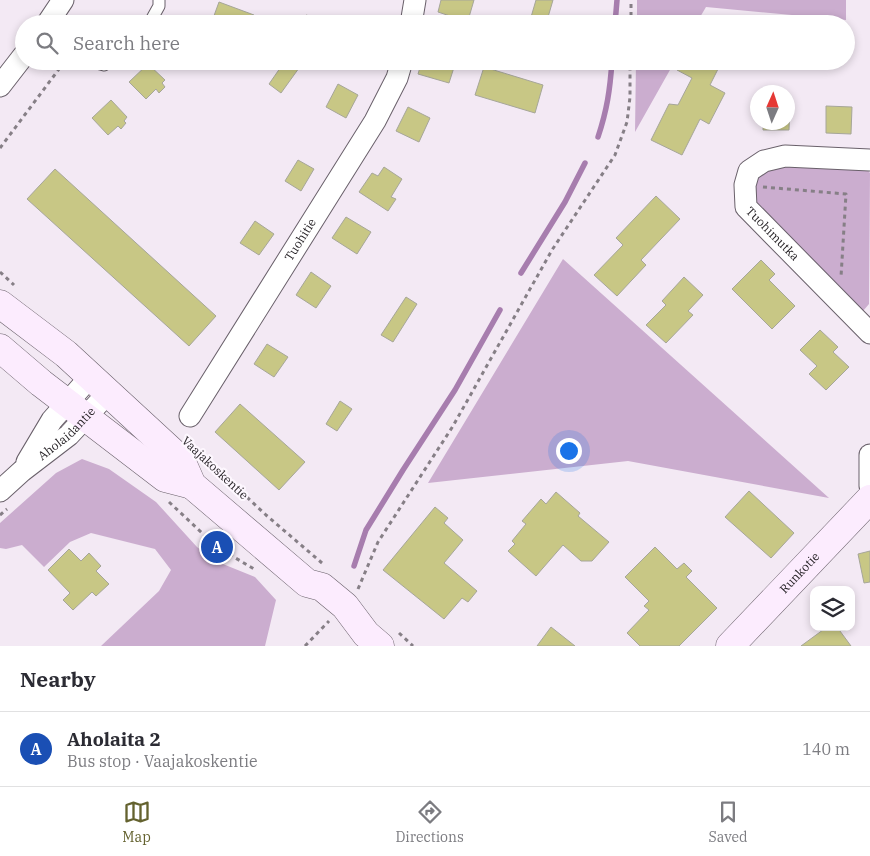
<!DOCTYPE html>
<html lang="en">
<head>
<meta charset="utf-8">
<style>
  body { margin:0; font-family:"IBM Plex Serif",serif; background:#f2f2f3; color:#2b2b33 }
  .controls { position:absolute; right:15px; bottom:15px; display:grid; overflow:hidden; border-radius:10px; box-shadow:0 2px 8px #0003 }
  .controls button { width:45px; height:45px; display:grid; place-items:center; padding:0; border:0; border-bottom:1px solid #e1e1e2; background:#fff; color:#2b2b33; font:25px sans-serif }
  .compass { position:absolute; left:750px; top:85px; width:45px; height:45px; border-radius:50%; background:#fff; box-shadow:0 2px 8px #0003; rotate:3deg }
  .you { position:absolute; left:568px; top:450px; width:18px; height:18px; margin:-12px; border:4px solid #fff; border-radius:50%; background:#1a73e8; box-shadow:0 0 0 8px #1a73e833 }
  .badge { display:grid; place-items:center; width:32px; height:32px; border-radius:50%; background:#64622f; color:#fff; font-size:16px; font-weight:700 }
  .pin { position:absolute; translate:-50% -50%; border:2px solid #fff; box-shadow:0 1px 5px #0006 }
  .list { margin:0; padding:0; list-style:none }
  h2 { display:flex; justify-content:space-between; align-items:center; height:65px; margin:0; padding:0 20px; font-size:21px }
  h2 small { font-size:16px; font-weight:400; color:#7c7c81 }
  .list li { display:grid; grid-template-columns:32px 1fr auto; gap:15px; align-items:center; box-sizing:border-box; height:75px; padding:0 20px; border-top:1px solid #e1e1e2 }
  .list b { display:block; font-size:19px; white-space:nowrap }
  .list p { margin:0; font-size:16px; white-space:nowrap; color:#7c7c81 }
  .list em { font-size:16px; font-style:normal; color:#7c7c81 }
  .icon { flex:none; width:28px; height:28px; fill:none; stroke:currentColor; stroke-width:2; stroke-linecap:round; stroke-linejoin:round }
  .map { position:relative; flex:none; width:870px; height:646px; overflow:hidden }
  .search { position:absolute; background:#fff; box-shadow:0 2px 8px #0003; left:15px; right:15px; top:15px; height:55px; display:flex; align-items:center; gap:12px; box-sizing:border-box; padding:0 18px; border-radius:28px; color:#7c7c81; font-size:19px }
  .sheet { height:140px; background:#fff }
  nav { display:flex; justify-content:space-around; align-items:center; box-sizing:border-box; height:70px; border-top:1px solid #e1e1e2; background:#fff; font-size:14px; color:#7c7c81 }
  nav a { display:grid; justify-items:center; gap:2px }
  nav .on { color:#64622f }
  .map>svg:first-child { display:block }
  .green { fill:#cbadcf }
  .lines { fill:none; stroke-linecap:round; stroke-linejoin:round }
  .stream { stroke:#a77dae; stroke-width:5.5 }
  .building { fill:#c8c785; stroke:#a6a699 }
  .lane-casing { stroke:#69606a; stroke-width:13 }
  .street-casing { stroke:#69606a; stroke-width:23 }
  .secondary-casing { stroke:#69606a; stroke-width:29 }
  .path { stroke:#867f86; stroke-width:3; stroke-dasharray:4 4; stroke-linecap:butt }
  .lane { stroke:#fff; stroke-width:11 }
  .street { stroke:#fff; stroke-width:21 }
  .secondary { stroke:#fcecfe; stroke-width:28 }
  .labels { text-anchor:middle; stroke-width:4.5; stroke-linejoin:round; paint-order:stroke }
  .street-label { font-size:12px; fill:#231f23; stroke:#fdf7fe }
</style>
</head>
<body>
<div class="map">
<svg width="870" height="646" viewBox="0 0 870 646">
  <rect width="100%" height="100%" fill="#f3e9f4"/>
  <path class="green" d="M637 0H846V20L706 7 696 24H637Z
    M636 61H675L635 132Z
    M802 165 866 168 870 173 869 304 863 311 754 202 753 193 757 176 770 168Z
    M563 259 829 498 628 461 428 483Z
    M82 459 109 469 156 502 197 547 213 560 255 577 276 600 265 646H101L159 591 171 570 155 549 91 533 70 542 44 567 22 545 6 549 0 548V523L56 473Z"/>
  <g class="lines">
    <path class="stream" d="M615 24 617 0
      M598 137C607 110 610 90 612 61
      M521 273 565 202 585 163
      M354 566 366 530 403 470 455 390 500 310"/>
  </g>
  <path class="building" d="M441 0H474L467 24H451L453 17 438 12Z
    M536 0H553L546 24H529Z
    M219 2 254 15 250 24H211Z
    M306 15 337 24H303Z
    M285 61H288L299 68 281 93 269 84Z
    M353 61H383L380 69Z
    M422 61H456L449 83 418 74Z
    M682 61H722L710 85 725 93 709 124 700 119 682 155 651 140 669 104 678 105 692 78 677 70Z
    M148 64 165 80 162 83 165 87 159 93 156 89 146 99 129 82Z
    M484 67 543 85 535 113 475 95Z
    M338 84 358 95 346 118 326 107Z
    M111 100 127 117 124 121 126 123 121 129 118 126 108 135 92 118Z
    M788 101H790L789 130H763V122H788Z
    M826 106 852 107 851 134 826 133Z
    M408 107 430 118 419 142 396 131Z
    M298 160 314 169 301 191 285 181Z
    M384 167 402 179 391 197 396 199 388 211 359 192 372 173 378 176Z
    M55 169 216 316 189 346 27 199Z
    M656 196 680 219 641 260 646 265 617 296 594 275 623 245 616 238Z
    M346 217 371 232 357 254 332 238Z
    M255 221 274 234 259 255 240 243Z
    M761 260 775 274 769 280 795 306 772 329 732 289Z
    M311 272 331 286 316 308 296 295Z
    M684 277 703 295 688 311 693 315 666 343 646 325 666 305 662 301Z
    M406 297 417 304 393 342 381 335Z
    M820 330 838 347 833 352 849 367 826 390 809 374 817 366 800 350Z
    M267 344 288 357 274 377 254 364Z
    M340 401 352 409 337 431 326 424Z
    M240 404 305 462 279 490 215 432Z
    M749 491 794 533 771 558 725 517Z
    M556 492 580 513 578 516 609 542 592 561H581L563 545 536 576 508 551 515 544 512 541 526 524 522 521 541 499 546 504Z
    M435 507 448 518 444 523 463 540 444 563 477 591 468 602 462 598 444 619 383 570Z
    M655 547 677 569 684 563 692 571 686 577 717 608 679 646H640L627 633 649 610 644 606 649 601 625 577Z
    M69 549 81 561 89 553 101 566 96 571 109 584 96 596 92 592 73 610 63 600 70 593 48 570Z
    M870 551V582L864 583 858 554Z
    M551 627 575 646H537Z
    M827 627H837L851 646H801Z"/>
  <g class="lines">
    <g class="lane-casing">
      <path id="lane" d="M149 24 159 6V0
        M89 61 104 65 110 61"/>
    </g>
    <g class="street-casing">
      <g id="street">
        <path d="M47 24 63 0"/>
        <path d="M411 24 415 0"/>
        <path d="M0 86 24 55"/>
        <path id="s1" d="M870 160 785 156 764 161 749 171 745 185 746 207 870 333"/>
        <path id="s2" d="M190 416 375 121 397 78 402 61"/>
        <path d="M870 455V486"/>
        <path d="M27 462 52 420 90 377"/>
        <path id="s3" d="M0 491 22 471 69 435 108 393"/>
      </g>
    </g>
    <g class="secondary-casing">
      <g id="secondary">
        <path d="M0 304 66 354 181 460 192 485 307 583 322 587 345 606 366 634 380 646"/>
        <path d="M0 348 41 383 165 478 192 485"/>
        <path id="s4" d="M730 646 870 499"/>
      </g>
    </g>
    <path class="path" d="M631 24V0
      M0 148 65 61
      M763 187 846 194 841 277
      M0 272 14 285
      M206 459 266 515 322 563
      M169 502 217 547 254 569
      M0 515 7 509
      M358 589 378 542 453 426 552 250 615 155 627 122 630 97V61
      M399 633 413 646
      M305 646 329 621"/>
    <use href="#lane" class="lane"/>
    <use href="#street" class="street"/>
    <use href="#secondary" class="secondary"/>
  </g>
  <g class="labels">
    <g class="street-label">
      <text dy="4" stroke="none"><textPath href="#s1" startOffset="199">Tuohimutka</textPath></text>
      <text dy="4" stroke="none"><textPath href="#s2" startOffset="208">Tuohitie</textPath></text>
      <text dy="4" stroke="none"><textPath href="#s3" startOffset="88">Aholaidantie</textPath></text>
      <text transform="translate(215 468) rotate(43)" y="4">Vaajakoskentie</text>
      <text dy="4" stroke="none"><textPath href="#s4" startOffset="101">Runkotie</textPath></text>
    </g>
  </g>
</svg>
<div class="controls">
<button><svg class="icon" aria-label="layers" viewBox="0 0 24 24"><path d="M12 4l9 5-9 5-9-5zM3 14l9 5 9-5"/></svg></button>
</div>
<svg class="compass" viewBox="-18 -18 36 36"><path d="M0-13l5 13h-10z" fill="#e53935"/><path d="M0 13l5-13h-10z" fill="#7c7c81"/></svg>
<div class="you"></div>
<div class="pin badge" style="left:217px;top:547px;background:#1a4fb4">A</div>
<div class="search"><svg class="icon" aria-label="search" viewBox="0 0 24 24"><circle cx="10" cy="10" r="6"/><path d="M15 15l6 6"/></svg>Search here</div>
</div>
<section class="sheet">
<h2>Nearby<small></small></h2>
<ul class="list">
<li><span class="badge" style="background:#1a4fb4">A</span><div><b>Aholaita 2</b><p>Bus stop · Vaajakoskentie</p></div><em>140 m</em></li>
</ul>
</section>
<nav>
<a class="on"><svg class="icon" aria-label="map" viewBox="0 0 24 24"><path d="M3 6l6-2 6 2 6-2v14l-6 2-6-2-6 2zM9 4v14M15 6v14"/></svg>Map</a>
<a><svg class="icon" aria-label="directions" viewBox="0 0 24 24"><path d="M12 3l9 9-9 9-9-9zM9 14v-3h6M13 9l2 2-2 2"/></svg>Directions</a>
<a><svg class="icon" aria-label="saved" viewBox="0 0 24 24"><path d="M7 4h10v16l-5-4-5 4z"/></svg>Saved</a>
</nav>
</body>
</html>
